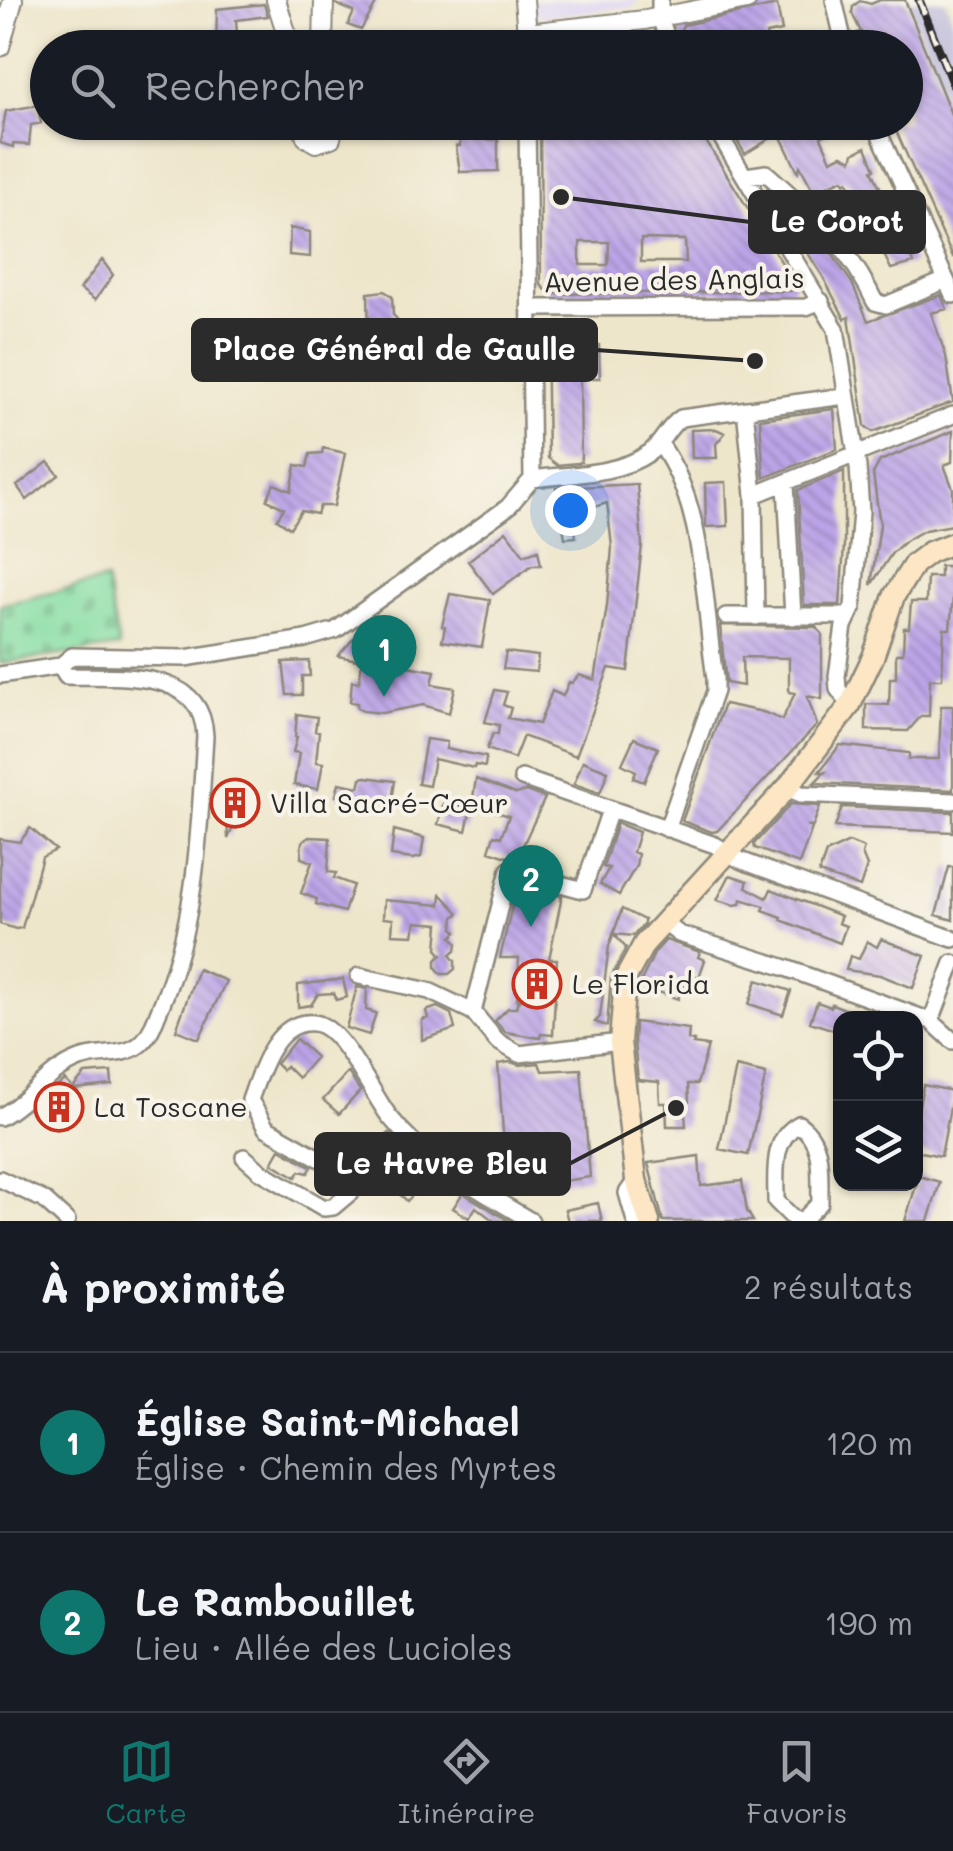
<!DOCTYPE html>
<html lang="fr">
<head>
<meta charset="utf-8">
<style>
  body { margin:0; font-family:Mali,sans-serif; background:#242831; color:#f1f3f6 }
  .controls { position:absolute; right:30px; bottom:30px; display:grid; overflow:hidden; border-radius:20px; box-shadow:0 2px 8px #0004 }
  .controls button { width:90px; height:90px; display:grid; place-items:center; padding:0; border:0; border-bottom:2px solid #363941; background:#171b24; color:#f1f3f6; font:50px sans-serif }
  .you { position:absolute; left:570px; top:510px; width:35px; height:35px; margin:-25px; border:8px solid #fff; border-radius:50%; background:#1a73e8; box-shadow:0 0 0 15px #1a73e833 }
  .badge { display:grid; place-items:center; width:65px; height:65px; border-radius:50%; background:#0f766e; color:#fff; font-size:32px; font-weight:700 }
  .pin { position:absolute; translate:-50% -82px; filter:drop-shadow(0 2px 5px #0008) }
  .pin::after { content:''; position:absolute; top:52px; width:35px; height:30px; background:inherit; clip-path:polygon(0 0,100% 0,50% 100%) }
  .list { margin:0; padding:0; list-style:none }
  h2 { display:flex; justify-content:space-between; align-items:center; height:130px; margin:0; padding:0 40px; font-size:42px }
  h2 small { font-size:32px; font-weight:400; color:#9ea1a6 }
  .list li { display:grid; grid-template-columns:65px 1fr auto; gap:30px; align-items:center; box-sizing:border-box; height:180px; padding:0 40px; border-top:2px solid #363941 }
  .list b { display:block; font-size:38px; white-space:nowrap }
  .list p { margin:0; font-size:32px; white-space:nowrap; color:#9ea1a6 }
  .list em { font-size:32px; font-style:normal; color:#9ea1a6 }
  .icon { flex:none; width:55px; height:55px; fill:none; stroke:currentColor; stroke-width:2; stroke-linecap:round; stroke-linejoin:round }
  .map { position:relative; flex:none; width:953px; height:1221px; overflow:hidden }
  .search { position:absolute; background:#171b24; box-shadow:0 2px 8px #0004; left:30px; right:30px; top:30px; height:110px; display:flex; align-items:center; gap:25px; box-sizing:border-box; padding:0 35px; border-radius:55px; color:#9ea1a6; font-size:38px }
  .sheet { height:490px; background:#171b24 }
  nav { display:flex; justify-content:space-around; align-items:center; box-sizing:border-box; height:140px; border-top:2px solid #363941; background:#171b24; font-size:28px; color:#9ea1a6 }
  nav a { display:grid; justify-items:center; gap:5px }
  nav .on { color:#0f766e }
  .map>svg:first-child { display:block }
  .built { fill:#dfd5f5 }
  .industrial { fill:#c3c1db }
  .cemetery { fill:url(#cemetery-stones); stroke:#588467; stroke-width:2.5 }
  .building { fill:url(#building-back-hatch); fill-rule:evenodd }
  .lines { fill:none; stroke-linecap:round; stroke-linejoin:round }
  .minor-casing { stroke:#8c887b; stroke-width:20 }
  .tertiary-casing { stroke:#8c887b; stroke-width:22 }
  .secondary-casing { stroke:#8c887b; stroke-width:25 }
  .minor { stroke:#fff; stroke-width:15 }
  .tertiary { stroke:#fff; stroke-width:18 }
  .secondary { stroke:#fce6c4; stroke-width:20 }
  .rail-casing { stroke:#2b2b2b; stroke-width:9 }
  .rail { stroke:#f7f3e8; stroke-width:5; stroke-dasharray:15; stroke-linecap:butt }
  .labels { text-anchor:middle; stroke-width:8; stroke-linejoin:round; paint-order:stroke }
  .street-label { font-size:28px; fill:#2b2b2b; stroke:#f7f3e8 }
  .poi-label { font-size:28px; fill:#2b2b2b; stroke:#f7f3e8; text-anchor:start }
  .leader { fill:none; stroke:#2b2b2b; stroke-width:4 }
  .callout-dot { fill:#2b2b2b; stroke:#f7f3e8; stroke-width:4 }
  .callout { fill:#2b2b2b; stroke:#2b2b2b; stroke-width:4 }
  .callout-label { font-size:30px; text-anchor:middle; font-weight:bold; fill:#fff }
</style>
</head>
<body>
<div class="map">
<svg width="953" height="1221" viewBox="0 0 953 1221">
  <defs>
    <pattern id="cemetery-stones" width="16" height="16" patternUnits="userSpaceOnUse" patternTransform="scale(2.5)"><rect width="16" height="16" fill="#85dea3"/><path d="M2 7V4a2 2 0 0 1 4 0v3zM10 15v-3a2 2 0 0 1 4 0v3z" fill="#73bf8c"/></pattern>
    <pattern id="building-back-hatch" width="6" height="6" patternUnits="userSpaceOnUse" patternTransform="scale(2.5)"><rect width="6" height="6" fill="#bca4e8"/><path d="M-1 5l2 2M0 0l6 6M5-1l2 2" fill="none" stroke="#9986bc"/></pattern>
  </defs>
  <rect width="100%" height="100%" fill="#f7f3e8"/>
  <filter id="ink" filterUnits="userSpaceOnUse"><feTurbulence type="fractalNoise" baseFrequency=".01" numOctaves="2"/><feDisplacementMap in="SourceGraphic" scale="20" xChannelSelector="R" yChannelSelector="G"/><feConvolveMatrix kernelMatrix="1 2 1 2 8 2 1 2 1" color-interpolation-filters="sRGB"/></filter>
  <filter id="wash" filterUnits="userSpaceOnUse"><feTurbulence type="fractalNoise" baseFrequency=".0048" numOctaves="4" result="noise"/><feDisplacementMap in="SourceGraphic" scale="40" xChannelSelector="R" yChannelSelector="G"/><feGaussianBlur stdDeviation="2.25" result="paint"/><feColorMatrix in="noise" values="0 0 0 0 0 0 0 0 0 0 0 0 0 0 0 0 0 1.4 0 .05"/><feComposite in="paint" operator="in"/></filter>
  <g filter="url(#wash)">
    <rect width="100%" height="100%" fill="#eee6cb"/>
    <path class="built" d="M533 0H639L633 7 539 17 533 11Z"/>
    <path class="industrial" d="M908 0H945L953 21V113Z"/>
    <path class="cemetery" d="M106 580 119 647 0 663V605Z"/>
    <g id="blocks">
      <path class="building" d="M336 0H378L361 30 348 25 354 12 336 4Z
        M880 0H905L953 119V258L892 122H906V48H861L857 33 861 32 852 13 853 6 860 1 871 4Z
        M264 4 268 16 236 20 238 48H216L217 9Z
        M777 5 782 31 766 34 769 48H685L679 34 683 25Z
        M641 34 656 42 658 48H588L587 39Z
        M37 105 41 123 31 125 29 145 13 144V147L0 143 6 111Z
        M540 122H694L795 284 791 291 550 294 541 285ZM641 239 685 240 686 262H641ZM580 242H609L608 265H580Z
        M726 122H778L783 130 800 122H834L831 132 821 137 831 160 842 155 852 160 854 153 866 147 875 169 872 170 914 263 891 269 848 181 845 183 843 179 814 192 800 166 798 172 779 133 745 154Z
        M498 139V171L460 172 456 146H460V140Z
        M766 188 832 254 852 283 868 321 941 295 947 309 931 313 946 356 953 402 873 432 865 426 849 317 845 319 822 275Z
        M290 228 310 232V257L289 255Z
        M102 260 113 275 95 300 80 289Z
        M384 291 392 296 393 315 397 319 398 326 392 330 393 350 358 353 357 340 369 338 368 293Z
        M551 324H575L581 329V346L599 345 600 378H580L581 462 578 463 557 465 548 458 546 329Z
        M834 409 837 449 764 478 760 419Z
        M716 429 725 433 716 444 717 458H692L691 430Z
        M953 431 952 462 944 465 953 489V525L925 530 905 541 892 553 871 585 880 525 873 474 880 461Z
        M323 448 345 453 334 506H320L317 514 301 511 290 528 277 519 284 508 267 500 274 484 291 491 296 465 307 467 310 454 322 453Z
        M48 462 59 475 27 500 17 486Z
        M844 471V545L840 605H804L798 490Z
        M726 482 728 526 706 527 705 483Z
        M637 484 642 545 628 671 609 668 576 756 523 736 514 759 487 749 493 733 498 734 499 725 485 722 495 690 507 692 503 705 511 708 508 718 539 724 552 691 563 696 569 682 572 683 579 675 595 680 607 606 612 547 607 503 585 510 586 519 574 520 576 537 565 538 556 488Z
        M506 531 524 555 538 550 541 565H532L493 594 468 561Z
        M940 566H953V597L950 629H944L942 679H930L929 716H921L908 731 866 730V704L889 705 890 678H896V654L903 653 904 628H909L911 602H926L927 577H940Z
        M450 594 490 600 482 647 442 641 445 627 442 626Z
        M369 621 390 633 374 660 435 671 432 684 455 688 449 713 423 705 382 713 363 711 357 708V703L350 702 352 681 359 682 362 661 338 656Z
        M720 625 816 627 822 634V699L807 696 817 725 717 831 712 832 682 821 724 704 763 712 782 720 795 693 789 692V658L742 657 743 686 726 683Z
        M506 652 538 656 536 672 503 669Z
        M309 661 310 676H302V695H287L283 662Z
        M941 706H953V790L814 783 825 772H819L840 745 909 753V759H939Z
        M297 714 317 717 315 731 319 732 316 762 323 763 318 789 294 785 299 753 293 752 297 737H295Z
        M634 738 658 748 644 782 633 778 636 771 622 764Z
        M426 739 447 742 446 749 486 757 485 767 475 765 474 768 434 759 429 786 418 784Z
        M583 761 608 771 600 793 574 784Z
        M366 777 395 781 392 801 336 796 339 783 359 787 361 778Z
        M476 779 516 794 526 791 545 798 516 860 489 851 494 835 501 837 509 816 472 804Z
        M244 788 245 817 237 818 228 839 226 789Z
        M444 802 471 808 466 831 438 824Z
        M791 804 820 806 813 826H809L812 828 799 864 755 848 754 844Z
        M842 807 953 812V832L835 827Z
        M617 823 639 832 633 852 638 854 636 866 619 895 600 884 609 868 603 867Z
        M30 828 56 850 42 857 22 928 16 929 0 924V839L20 842Z
        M394 830 424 838 421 857 413 859 391 856Z
        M309 837 330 838 328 872 336 873 334 878 353 885 344 912 316 904 317 899 301 893 312 862 301 858 302 842Z
        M849 842 864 848 862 854 867 866 860 887 819 873 826 853Z
        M949 867H953V920L936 915Z
        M730 875 748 881 746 887 767 898 771 889 841 916 838 923 846 926 840 943 781 920 782 917 763 910 765 906 741 899 740 904 735 905 717 900Z
        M517 885 562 896 549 959H557L553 1035 541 1034 540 1038 505 1032 495 1021 508 1008H516L517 1003 523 998 517 1000 519 958H500Z
        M441 894 459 913 454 917 453 928 457 932 452 937 457 943 456 950 450 955 455 961V969L449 974H441L436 967V960L442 955 437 949 439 924 416 922 413 935 392 934 393 919 383 918 384 900 440 905Z
        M622 909 644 920V924L633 936 614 934 626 948 611 977 607 1026 595 1022 600 1017 609 946Z
        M881 939 925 956 913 988 880 975 846 970 850 956 859 959 867 941 877 947Z
        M666 940 700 952 698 957 705 960 699 977 688 974 678 999 639 985 655 952Z
        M198 969 226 981 199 1039 176 1030Z
        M343 979 347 997 336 1000 334 993 318 994 311 1005 298 1007V985Z
        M757 980 791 991 783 1015 749 1004Z
        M357 987 367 989 366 1010 376 1013 369 1035 346 1028Z
        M817 1002 831 1007 832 1004 868 1018H840V1032L810 1022Z
        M437 1007 451 1014 455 1029 422 1040V1020L428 1018 426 1011Z
        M635 1022 689 1029 688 1040 694 1041 693 1044 708 1046 697 1084H688L689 1102 684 1103 686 1126H667L666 1103H660L659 1082 638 1080 634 1042Z
        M296 1039 316 1057 298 1078 286 1066 282 1070 276 1064Z
        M510 1062 520 1065 539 1063 542 1071 581 1069 590 1177 557 1182 555 1145 504 1146 498 1064Z
        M736 1067 766 1074 748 1155 719 1149Z
        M111 1072 112 1085 74 1089 78 1092 73 1099 49 1124 30 1110 65 1080 73 1088 85 1074Z
        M348 1072 360 1091 339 1114 323 1100Z
        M923 1085 953 1091 941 1156 916 1151V1122Z
        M389 1133 417 1160 405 1171 421 1186 407 1201 387 1182 399 1170 375 1148Z
        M280 1149 312 1167 308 1173 300 1171 296 1177 272 1163Z
        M699 1156 701 1186 742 1181 747 1211 753 1221H663L648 1163Z
        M919 1176 940 1182 928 1221H905Z
        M463 1193 488 1208 509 1221H494L476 1207 469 1218 453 1208Z
        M598 1203 602 1221H568L565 1210Z"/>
    </g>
  </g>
  <g filter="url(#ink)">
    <use href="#blocks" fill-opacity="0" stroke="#8c887b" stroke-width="2.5"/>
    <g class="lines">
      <g class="minor-casing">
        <path id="minor" d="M660 0V17L670 48
          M834 0 845 48
          M527 122 532 479
          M712 122 836 329 858 467 861 512 853 607 844 626 837 676 838 689 850 705
          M874 122 953 295
          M746 176 766 173C812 214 849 246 875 302L886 305 946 280
          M529 308 806 307 821 301
          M745 409 754 495 756 617
          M660 444C706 507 703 602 715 678V691L667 829
          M786 484 793 617
          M754 495 953 415
          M726 616H848
          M0 675 60 666 72 656 185 658 305 639 336 630 508 507 532 479C570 474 618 475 649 453 663 443 667 427 681 418L845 396
          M522 778 715 845 740 860 953 939
          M787 788 801 794 953 801
          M663 922 679 934 783 967 931 1021 953 1041
          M359 976 429 991 473 1012 497 1041 519 1054 620 1042
          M473 1012 509 870 583 890 610 810
          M931 1021 953 963
          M0 1117C30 1101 47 1071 80 1059 98 1052 123 1057 139 1045 151 1036 155 1019 161 1006 198 917 199 830 205 736 202 666 116 678 66 676L60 666
          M244 1157 260 1171 324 1208 333 1207 352 1191 353 1183 347 1174 266 1128 250 1100C260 1072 275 1019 314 1023 341 1025 372 1094 389 1116 426 1163 482 1191 531 1221
          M0 1179 44 1200 67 1221
          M635 1221 627 1193 636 1180
          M796 1221 776 1201C776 1172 771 1139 799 1124 825 1143 819 1173 820 1203L802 1221"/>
      </g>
      <g class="tertiary-casing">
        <path id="tertiary" d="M276 0 291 48
          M524 0 527 33 645 20 747 0
          M0 47 13 0
          M323 48 324 0
          M301 122 306 137 316 143 331 138 335 122"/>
      </g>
      <g class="secondary-casing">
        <path id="secondary" d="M649 1221 636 1180 620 1042 625 979 644 944 787 788 850 705 873 657 894 596 914 564 930 552 953 543"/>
      </g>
      <use href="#minor" class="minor"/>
      <use href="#tertiary" class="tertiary"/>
      <use href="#secondary" class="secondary"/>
      <g class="rail-casing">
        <path id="rail" d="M919 0 953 85"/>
      </g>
      <use href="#rail" class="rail"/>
    </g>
  </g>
  <defs>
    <g id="building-ring" transform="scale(2.5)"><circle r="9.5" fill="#f7f3e8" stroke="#c8321e" stroke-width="1.5"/><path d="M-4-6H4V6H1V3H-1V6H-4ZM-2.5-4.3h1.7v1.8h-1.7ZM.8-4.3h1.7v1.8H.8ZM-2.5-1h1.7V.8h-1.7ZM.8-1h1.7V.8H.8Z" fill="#c8321e"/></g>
  </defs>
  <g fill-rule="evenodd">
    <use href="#building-ring" x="235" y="803"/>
    <use href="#building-ring" x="537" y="984"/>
    <use href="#building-ring" x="59" y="1107"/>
  </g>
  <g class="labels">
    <g class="street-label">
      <text transform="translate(674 280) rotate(-1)" y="10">Avenue des Anglais</text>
    </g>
    <g class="poi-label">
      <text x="270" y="813">Villa Sacré-Cœur</text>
      <text x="572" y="994">Le Florida</text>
      <text x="94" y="1117">La Toscane</text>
    </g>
  </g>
  <path class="leader" d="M561 197L750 222M755 361L596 350M676 1108L569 1164"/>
  <g class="callout-dot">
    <circle cx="561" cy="197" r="10"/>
    <circle cx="755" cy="361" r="10"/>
    <circle cx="676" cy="1108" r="10"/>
  </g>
  <g class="callout">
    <rect x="750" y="192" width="174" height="60" rx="10"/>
    <rect x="193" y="320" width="403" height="60" rx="10"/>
    <rect x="316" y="1134" width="253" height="60" rx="10"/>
  </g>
  <g class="callout-label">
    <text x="837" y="232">Le Corot</text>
    <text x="394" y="360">Place Général de Gaulle</text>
    <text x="442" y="1174">Le Havre Bleu</text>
  </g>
</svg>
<div class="controls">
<button><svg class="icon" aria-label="locate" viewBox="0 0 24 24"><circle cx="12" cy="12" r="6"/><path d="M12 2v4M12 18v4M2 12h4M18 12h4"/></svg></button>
<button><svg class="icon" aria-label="layers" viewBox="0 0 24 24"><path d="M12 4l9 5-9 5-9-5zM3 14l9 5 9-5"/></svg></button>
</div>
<div class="you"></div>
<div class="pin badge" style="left:384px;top:697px">1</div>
<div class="pin badge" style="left:531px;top:927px">2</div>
<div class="search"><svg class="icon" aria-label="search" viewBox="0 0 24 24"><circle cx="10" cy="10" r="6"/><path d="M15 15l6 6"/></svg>Rechercher</div>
</div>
<section class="sheet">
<h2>À proximité<small>2 résultats</small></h2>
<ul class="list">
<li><span class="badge">1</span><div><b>Église Saint-Michael</b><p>Église · Chemin des Myrtes</p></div><em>120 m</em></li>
<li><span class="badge">2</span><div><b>Le Rambouillet</b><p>Lieu · Allée des Lucioles</p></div><em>190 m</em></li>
</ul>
</section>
<nav>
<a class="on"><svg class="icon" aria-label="map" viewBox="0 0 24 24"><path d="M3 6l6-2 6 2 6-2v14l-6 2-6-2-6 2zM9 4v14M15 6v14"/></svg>Carte</a>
<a><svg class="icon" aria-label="directions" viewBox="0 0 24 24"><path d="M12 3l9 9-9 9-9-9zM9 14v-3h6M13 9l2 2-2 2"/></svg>Itinéraire</a>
<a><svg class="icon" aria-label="saved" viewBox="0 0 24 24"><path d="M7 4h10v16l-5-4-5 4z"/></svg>Favoris</a>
</nav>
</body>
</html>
